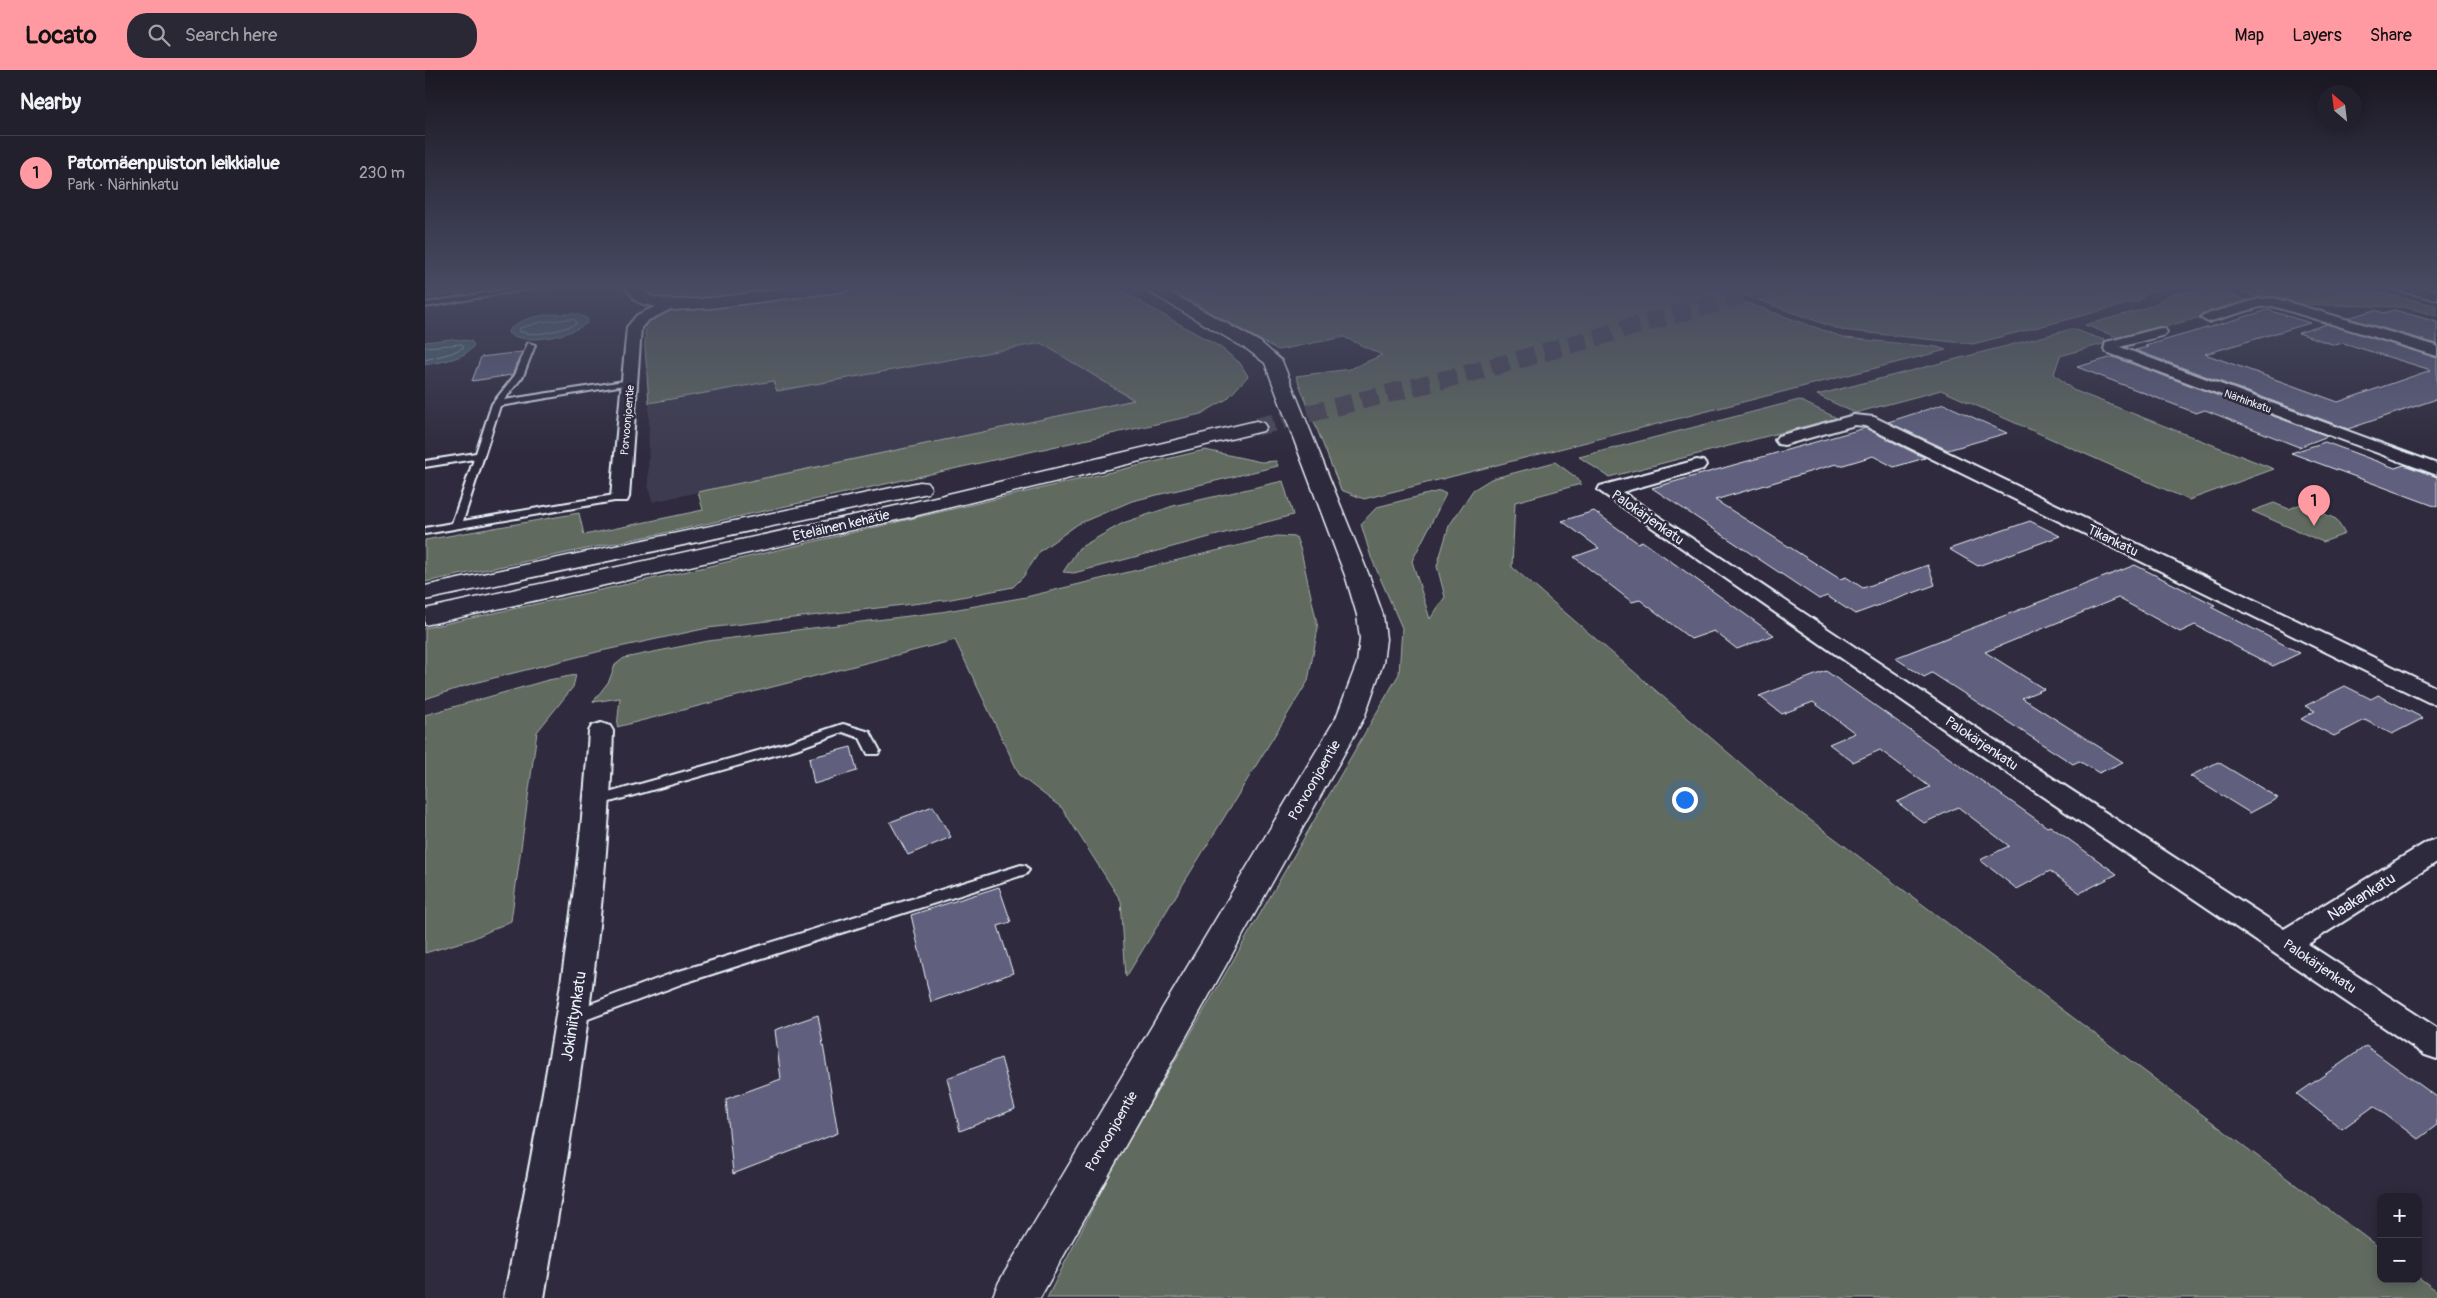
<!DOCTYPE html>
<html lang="en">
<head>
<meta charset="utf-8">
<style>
  body { margin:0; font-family:Pangolin,sans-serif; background:#2b2836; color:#f1f3f6 }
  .controls { position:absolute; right:15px; bottom:15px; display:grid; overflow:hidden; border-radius:10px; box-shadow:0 2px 12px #0003 }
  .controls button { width:45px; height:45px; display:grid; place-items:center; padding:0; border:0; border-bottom:1px solid #403e4a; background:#23202e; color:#f1f3f6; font:25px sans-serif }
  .compass { position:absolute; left:1892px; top:15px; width:45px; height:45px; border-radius:50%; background:#23202e; box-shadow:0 2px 12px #0003; rotate:332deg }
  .you { position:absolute; left:1259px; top:729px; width:18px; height:18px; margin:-12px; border:4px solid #fff; border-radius:50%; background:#1a73e8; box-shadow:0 0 0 8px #1a73e833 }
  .badge { display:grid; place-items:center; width:32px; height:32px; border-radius:50%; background:#ff9aa2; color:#111; font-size:16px; font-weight:700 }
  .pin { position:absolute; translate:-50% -41px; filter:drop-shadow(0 1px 2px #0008) }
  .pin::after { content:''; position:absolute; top:26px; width:18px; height:15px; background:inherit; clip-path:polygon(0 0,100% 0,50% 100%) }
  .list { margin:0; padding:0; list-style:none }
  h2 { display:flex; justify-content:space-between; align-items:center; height:65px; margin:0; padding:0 20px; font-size:21px }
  h2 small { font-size:16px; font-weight:400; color:#a3a3aa }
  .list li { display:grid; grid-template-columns:32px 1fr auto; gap:15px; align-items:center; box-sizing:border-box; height:75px; padding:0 20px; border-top:1px solid #403e4a }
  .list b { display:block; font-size:19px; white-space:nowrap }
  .list p { margin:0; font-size:16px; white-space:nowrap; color:#a3a3aa }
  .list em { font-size:16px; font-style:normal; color:#a3a3aa }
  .icon { flex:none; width:28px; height:28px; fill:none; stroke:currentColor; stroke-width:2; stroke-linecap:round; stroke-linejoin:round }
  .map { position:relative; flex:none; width:2012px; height:1228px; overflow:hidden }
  header { display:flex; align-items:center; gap:30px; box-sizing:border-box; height:70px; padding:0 25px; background:#ff9aa2; color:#111 }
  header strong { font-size:24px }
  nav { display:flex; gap:28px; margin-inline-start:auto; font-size:18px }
  .search { width:350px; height:45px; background:#2b2836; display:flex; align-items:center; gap:12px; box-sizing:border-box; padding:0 18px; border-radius:20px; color:#a3a3aa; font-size:19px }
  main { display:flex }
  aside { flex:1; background:#23202e }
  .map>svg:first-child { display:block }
  .built { fill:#3e3a50 }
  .green { fill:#606a5e; stroke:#a4aeab }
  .water { fill:#4d6776; stroke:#8b9eaa }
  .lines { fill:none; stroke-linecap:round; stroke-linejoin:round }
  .shore { stroke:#aabac4; stroke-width:1 }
  .building { fill:#60607e; stroke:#e8f1f8 }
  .highway-tunnel { stroke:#4b4859; stroke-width:18; stroke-dasharray:18 9; stroke-linecap:butt }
  .lane-casing { stroke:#e8f1f8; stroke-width:4 }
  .street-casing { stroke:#e8f1f8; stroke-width:4 }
  .secondary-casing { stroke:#e8f1f8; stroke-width:3 }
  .highway-casing { stroke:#e8f1f8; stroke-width:3 }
  .lane { fill:#2f2a3d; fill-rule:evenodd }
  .street { fill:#2f2a3d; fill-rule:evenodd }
  .secondary { fill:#2f2a3d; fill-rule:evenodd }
  .highway { fill:#2f2a3d; fill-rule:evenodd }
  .labels { text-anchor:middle; stroke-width:5; stroke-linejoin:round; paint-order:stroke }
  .far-street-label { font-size:11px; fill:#e8f1f8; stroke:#2f2a3d }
  .street-label { font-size:14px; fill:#e8f1f8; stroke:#2f2a3d }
  .near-street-label { font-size:16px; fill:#e8f1f8; stroke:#2f2a3d }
</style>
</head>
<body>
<header>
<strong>Locato</strong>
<div class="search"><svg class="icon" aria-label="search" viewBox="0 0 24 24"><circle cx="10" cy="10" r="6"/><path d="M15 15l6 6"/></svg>Search here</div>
<nav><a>Map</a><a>Layers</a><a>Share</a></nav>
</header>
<main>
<aside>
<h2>Nearby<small></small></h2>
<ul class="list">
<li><span class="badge">1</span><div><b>Patomäenpuiston leikkialue</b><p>Park · Närhinkatu</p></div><em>230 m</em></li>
</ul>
</aside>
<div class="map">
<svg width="2012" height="1228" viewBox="0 0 2012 1228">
  <rect width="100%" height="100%" fill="#2f2a3d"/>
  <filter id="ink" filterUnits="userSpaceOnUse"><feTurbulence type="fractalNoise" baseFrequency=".02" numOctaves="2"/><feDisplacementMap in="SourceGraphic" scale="10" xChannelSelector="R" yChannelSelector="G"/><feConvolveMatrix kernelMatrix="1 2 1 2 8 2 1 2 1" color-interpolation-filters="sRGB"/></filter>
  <g filter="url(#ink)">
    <path class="built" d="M616 273 710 330 227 432 223 415 224 333 348 311 352 321Z"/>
    <path class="green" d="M0 216H82L0 228Z
      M244 216H687L795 277 815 293 823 306 802 329 776 344 244 462 0 512V470L154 443 159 465 278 440 273 422 709 330 616 273 352 321 348 311 224 333 220 277 221 221Z
      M739 216H769L782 223 816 216H1274L1420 268 1512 277 1521 280 939 429 916 420 871 306 925 299 957 285 919 267 853 280Z
      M1295 216H1745L1723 222 1714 231 1694 236 1548 274 1416 260Z
      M1875 216C1921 216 1967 224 2012 236V246L1980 237 1870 234 1828 226 1815 221 1853 222Z
      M1781 220C1798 221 1813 228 1829 232L1697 269 1660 255 1715 240 1730 234 1746 224Z
      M1647 259 1685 272 1635 286 1629 304 1648 320 1849 399 1764 430 1516 320 1430 343 1392 325Z
      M1374 330 1412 348 1184 407 1154 387Z
      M780 380 836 392 851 391 853 396 707 431 653 454 615 481 598 507 588 517 521 530 283 558 176 581 49 613 0 629V558L263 501Z
      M1130 392 1152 408 1156 414 1090 432 1087 497 1356 728 1956 1179V1209H1993V1207L2012 1221V1228H622L689 1096 974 604 977 558 946 487 936 454 952 437 1015 421 1021 424 987 491 1005 549 1020 527 1012 496 1024 456 1048 420 1066 409Z
      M858 411 868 445 649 503 638 502 654 478 698 453 748 436Z
      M1849 433 1864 439 1876 434 1911 449 1920 464 1898 472 1827 441Z
      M852 466 871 467 876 481 893 558 883 611 701 907 696 831 637 738 595 706 530 570 192 657 195 628 168 632 184 611 190 595 199 588 283 571 516 542 601 527Z
      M151 605 148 617 112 662 86 851 47 869 0 883V645L123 610Z"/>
    <path class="water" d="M152 244 163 249 162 253C143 266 105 275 84 264L83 261C98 244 131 243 152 244Z
      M27 269 46 271 49 275C41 289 14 292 0 295V272Z"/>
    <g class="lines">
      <path class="shore" d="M149 249 151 254C134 260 112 268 94 261L95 258 116 252Z
        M0 277 37 274 39 277 27 283 0 290"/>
    </g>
    <path class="building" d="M1843 240 1885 253 1780 284 1913 332 2006 300 1918 273 1910 275 1873 263 1902 254 2012 288V329L1923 359 1710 280 1723 277 1720 276Z
      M1949 240 1959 243 1969 240 2012 252V274L1923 248Z
      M97 282 87 305 47 311 56 287Z
      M1688 287 1903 366 1874 377 1780 340 1771 343 1652 297Z
      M1519 334 1582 363 1523 380 1463 352Z
      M1440 358 1500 388 1469 397 1448 386 1415 396 1411 394 1290 430 1415 509 1421 507 1438 518 1503 495 1510 515 1430 544 1402 526 1394 529 1227 418Z
      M1900 372 1970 398 1979 395 2012 407V437L1866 383Z
      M1169 441 1213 473 1217 471 1247 492 1349 565 1312 579 1289 561 1266 569 1215 530 1207 532 1149 487 1174 478 1137 451Z
      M1605 451 1635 466 1553 496 1524 479Z
      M1710 495 1790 535 1786 537 1875 583 1848 596 1770 555 1755 562 1693 528 1560 582 1619 619 1597 628 1698 692 1674 703 1654 691 1648 694 1507 603 1499 607 1470 588Z
      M1401 601 1622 757 1625 756 1692 804 1655 823 1625 801 1592 819 1555 790 1584 776 1533 737 1499 753 1472 732 1505 717 1455 680 1428 692 1404 674 1430 663 1388 632 1357 644 1334 626Z
      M1920 616 1946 629 1953 625 1998 648 1967 664 1940 650 1909 666 1876 649 1890 641 1880 636Z
      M426 677 432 701 389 714 384 688Z
      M1793 692 1853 728 1825 743 1765 706Z
      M508 736 526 767 483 785 465 752Z
      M574 817 586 852 573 856 588 903 506 932 486 845Z
      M393 945 413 1063 308 1104 301 1029 356 1009 350 960Z
      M1941 976 2012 1027V1055L1993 1069 1949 1036 1917 1059 1872 1024Z
      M576 988 590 1039 535 1061 522 1008Z"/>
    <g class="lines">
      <path class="highway-tunnel" d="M831 357 1061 299 1350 216"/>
      <g class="lane-casing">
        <path id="lane" d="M103 216H120L0 237V233Z
          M103 273 110 275 98 306 79 330 205 310 209 312 205 314 75 336 38 451 195 424 200 427 195 430 0 464V458L27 453 49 389 0 397V391L51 383 67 334 90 305Z
          M418 654 445 662 455 681 453 684H443L435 668 418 662 371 679 174 735 169 733 167 730 169 727 361 673Z
          M596 795 601 796 604 800 601 804 259 913 147 955 141 953 138 948 141 943 248 903Z"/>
      </g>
      <g class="street-casing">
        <path id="street" d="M1849 228 2012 276V286L1848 236 1835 237 1783 252 1776 248 1778 245 1834 229Z
          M245 230 250 231 252 234 250 237 222 251 216 258 204 427 202 431H188L186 427 202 257 212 245Z
          M1735 258 1740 259 1742 262 1740 265 1695 277 2012 394V405L1681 282 1679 279 1681 272Z
          M1429 345 1449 347 2012 618V634L2003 632 1440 356 1430 355 1359 375 1353 374 1350 370 1353 366Z
          M1272 390 1278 391 1281 395 1278 399 1197 422 1583 679 1859 859 2002 772 2012 769V792L1883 874 2012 958V989L2000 985 1565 691 1173 420 1175 416Z
          M176 653 185 656 188 661C182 852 151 1040 119 1228H79C116 1040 152 853 164 661L167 656Z"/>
      </g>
      <g class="secondary-casing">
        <path id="secondary" d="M199 216H215L227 227 249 230 286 228 382 216H428L420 221 286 238 249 240 217 234 211 231Z
          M714 216H734L835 272 857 291 945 508 958 545 961 569 958 593 939 648 615 1228H567L574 1212 911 648 932 593 935 569 932 545 921 508 840 293 823 280Z
          M1964 216H1993L2012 220V230L1967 219Z"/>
      </g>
      <g class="highway-casing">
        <path id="highway" d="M831 351 838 353 841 357 838 361 485 447 0 555V539L485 433Z
          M495 412 503 413 506 418 503 423 0 530V516Z"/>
      </g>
      <use href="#lane" class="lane"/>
      <use href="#street" class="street"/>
      <use href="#secondary" class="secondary"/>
      <use href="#highway" class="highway"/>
    </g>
  </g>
  <linearGradient id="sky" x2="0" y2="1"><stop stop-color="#1a1722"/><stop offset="0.56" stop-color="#474a62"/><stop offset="1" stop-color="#474a62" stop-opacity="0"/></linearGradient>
  <rect width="2012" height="388" fill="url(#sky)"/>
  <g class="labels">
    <g class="far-street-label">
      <text transform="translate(1823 331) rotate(20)" y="4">Närhinkatu</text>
      <text transform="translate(202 350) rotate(-85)" y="4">Porvoonjoentie</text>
    </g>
    <g class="street-label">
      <text transform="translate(1223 447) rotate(35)" y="5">Palokärjenkatu</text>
      <text transform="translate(416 455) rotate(-13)" y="5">Eteläinen kehätie</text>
      <text transform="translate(1688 470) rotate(26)" y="5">Tikankatu</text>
      <text transform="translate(1557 673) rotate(34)" y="5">Palokärjenkatu</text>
      <text transform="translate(889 710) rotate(-60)" y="5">Porvoonjoentie</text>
      <text transform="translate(1895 896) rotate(34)" y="5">Palokärjenkatu</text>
      <text transform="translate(686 1061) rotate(-60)" y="5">Porvoonjoentie</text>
    </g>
    <g class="near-street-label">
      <text transform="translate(1936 826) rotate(-32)" y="6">Naakankatu</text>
      <text transform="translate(148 946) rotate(-81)" y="6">Jokiniitynkatu</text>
    </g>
  </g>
</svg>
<div class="controls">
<button>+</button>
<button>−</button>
</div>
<svg class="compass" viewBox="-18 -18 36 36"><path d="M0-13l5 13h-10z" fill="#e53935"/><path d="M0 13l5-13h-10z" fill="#a3a3aa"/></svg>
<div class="you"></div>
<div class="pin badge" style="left:1889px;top:456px">1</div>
</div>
</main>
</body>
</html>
